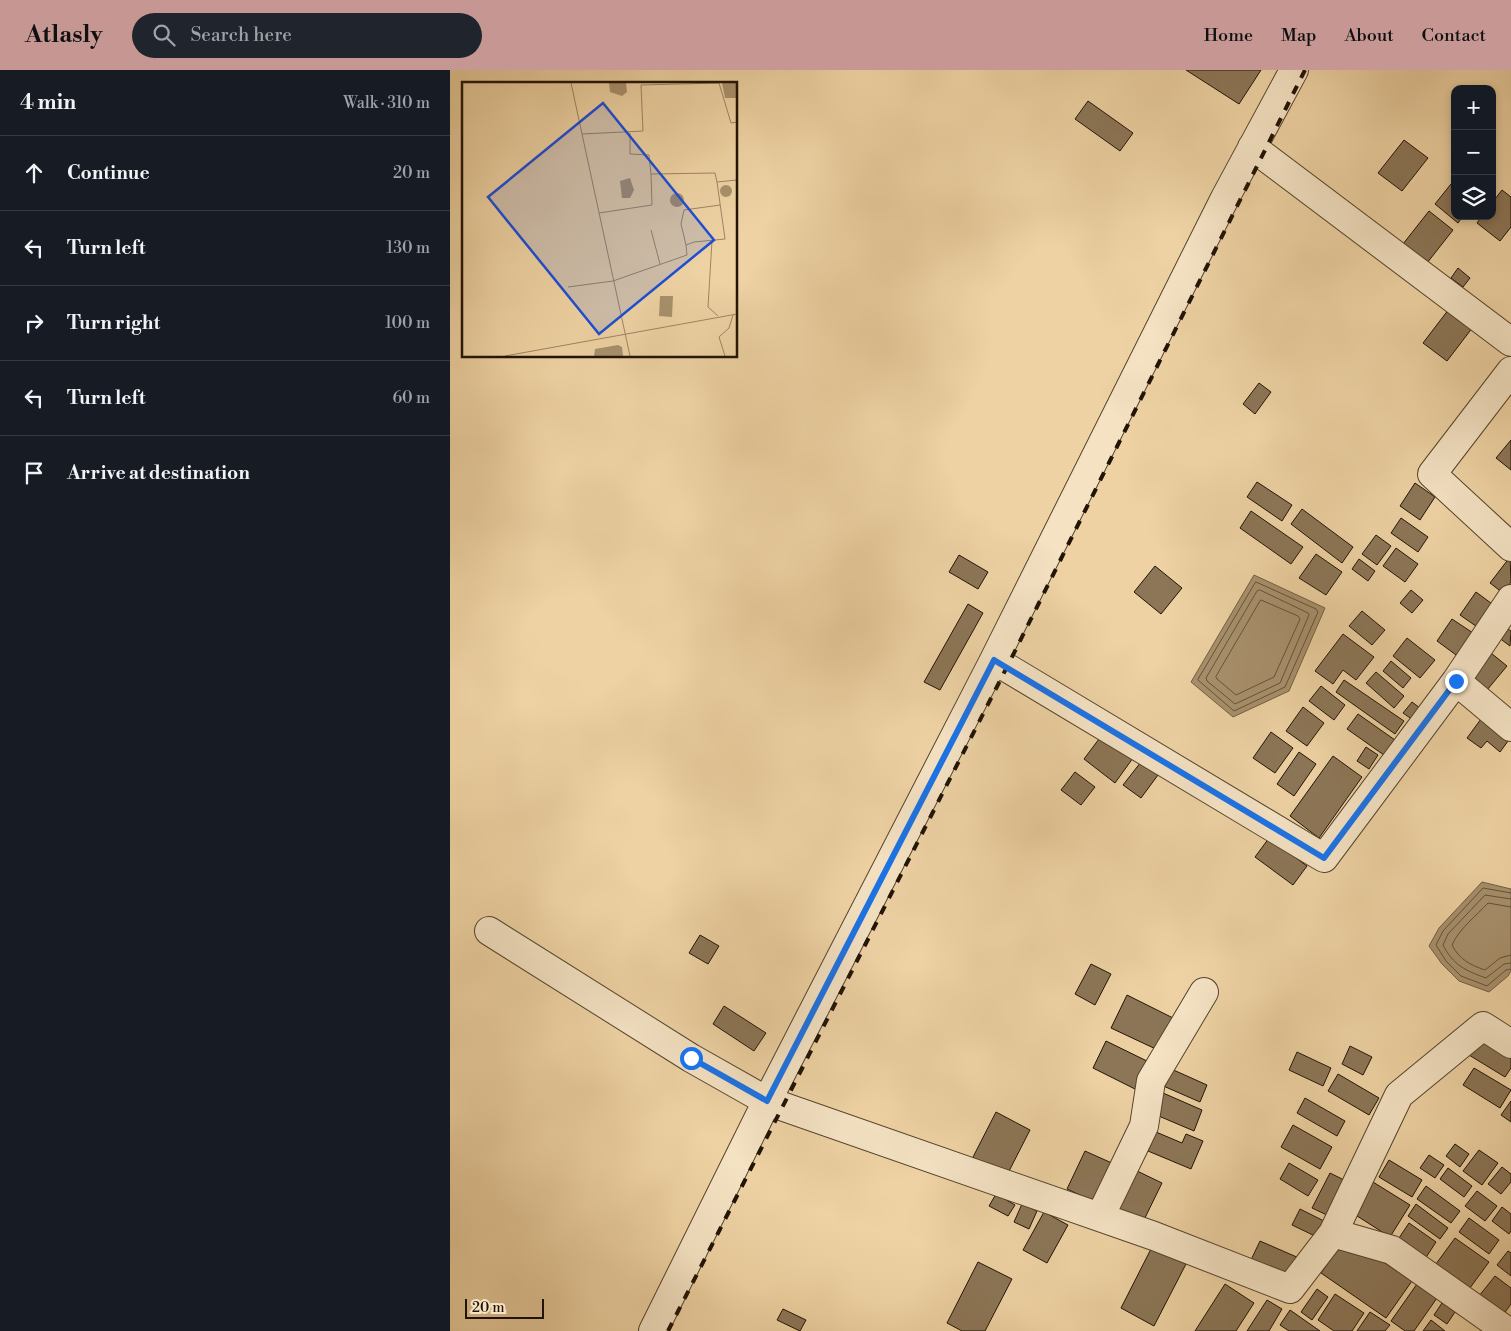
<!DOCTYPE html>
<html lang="en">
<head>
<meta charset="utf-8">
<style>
  body { margin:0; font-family:"Libre Bodoni",serif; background:#20242c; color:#f1f3f6 }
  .controls { position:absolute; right:15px; top:15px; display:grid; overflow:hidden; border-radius:10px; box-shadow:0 2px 8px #0003 }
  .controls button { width:45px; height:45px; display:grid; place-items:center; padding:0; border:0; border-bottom:1px solid #363941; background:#171b24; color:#f1f3f6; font:25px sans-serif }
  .scale { position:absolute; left:15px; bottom:12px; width:79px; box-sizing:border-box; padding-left:5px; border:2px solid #211305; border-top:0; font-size:14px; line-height:18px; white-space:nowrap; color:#211305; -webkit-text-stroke:4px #f4e2c3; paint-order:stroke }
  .stop { position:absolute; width:15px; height:15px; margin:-11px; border:4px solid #1a73e8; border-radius:50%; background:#fff }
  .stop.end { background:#1a73e8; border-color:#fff; box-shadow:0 1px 5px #0008 }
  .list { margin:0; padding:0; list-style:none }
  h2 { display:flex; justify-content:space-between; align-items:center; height:65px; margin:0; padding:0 20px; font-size:21px }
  h2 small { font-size:16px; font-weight:400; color:#9ea1a6 }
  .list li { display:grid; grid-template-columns:32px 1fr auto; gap:15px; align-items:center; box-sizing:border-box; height:75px; padding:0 20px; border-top:1px solid #363941 }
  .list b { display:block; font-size:19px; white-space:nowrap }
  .list em { font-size:16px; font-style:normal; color:#9ea1a6 }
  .icon { flex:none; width:28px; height:28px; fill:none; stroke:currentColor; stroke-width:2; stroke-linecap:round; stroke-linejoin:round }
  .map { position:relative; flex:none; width:1061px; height:1261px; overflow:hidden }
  header { display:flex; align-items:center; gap:30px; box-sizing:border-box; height:70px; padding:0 25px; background:#c59692; color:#111 }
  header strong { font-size:24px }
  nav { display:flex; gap:28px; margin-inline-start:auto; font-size:18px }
  .search { width:350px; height:45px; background:#20242c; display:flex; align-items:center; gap:12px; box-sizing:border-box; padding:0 18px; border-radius:28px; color:#9ea1a6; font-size:19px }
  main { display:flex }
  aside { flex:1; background:#171b24 }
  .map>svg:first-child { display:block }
  .water { fill:#a8916d; stroke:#725f43 }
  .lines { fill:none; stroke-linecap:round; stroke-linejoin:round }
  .shore { stroke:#645239; stroke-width:1 }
  .building { fill:#8c7657; stroke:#211305 }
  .minor-casing { stroke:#54432c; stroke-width:30 }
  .minor { stroke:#f4e2c3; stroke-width:28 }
  .rail { stroke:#211305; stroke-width:4; stroke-dasharray:9 9; stroke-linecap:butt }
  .route { stroke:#1a73e8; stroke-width:6 }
  .inset-road { fill:none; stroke:#9c8664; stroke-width:1 }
  .view { fill:#1d4ed8; fill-opacity:0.15; stroke:#1d4ed8; stroke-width:2.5 }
  .inset-edge { fill:none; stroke:#211305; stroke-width:2.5 }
</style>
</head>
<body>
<header>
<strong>Atlasly</strong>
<div class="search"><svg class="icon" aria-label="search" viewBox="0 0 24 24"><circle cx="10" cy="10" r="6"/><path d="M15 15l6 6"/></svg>Search here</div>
<nav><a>Home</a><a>Map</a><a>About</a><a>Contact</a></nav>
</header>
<main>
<aside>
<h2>4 min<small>Walk · 310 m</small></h2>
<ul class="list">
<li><svg class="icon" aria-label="ahead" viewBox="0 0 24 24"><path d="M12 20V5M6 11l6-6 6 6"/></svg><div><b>Continue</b></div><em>20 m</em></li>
<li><svg class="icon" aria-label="left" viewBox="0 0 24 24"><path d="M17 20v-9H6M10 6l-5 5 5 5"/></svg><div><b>Turn left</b></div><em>130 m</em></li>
<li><svg class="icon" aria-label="right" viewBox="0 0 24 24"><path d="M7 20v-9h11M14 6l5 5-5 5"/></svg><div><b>Turn right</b></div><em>100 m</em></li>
<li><svg class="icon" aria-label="left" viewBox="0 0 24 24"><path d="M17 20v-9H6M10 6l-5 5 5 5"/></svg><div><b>Turn left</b></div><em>60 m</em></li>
<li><svg class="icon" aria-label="arrive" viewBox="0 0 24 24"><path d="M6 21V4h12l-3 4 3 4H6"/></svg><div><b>Arrive at destination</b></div></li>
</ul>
</aside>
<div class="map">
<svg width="1061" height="1261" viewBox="0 0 1061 1261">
  <rect width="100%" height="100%" fill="#eed2a3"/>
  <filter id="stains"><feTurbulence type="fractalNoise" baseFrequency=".004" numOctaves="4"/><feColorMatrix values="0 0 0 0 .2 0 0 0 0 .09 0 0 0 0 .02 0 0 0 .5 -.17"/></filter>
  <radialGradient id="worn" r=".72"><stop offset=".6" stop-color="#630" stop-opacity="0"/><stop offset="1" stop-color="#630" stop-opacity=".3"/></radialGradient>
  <path class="water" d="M804 505 875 538 839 621 783 647 741 612Z
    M1032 812 1061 819V901L1058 906 1039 922 1009 911 992 894 979 876 989 858Z"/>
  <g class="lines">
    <path class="shore" d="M806 512 866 539 868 542 835 617 784 641 748 610Z
      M810 520 858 543 859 545 830 613 785 634 757 611 756 608 807 521Z
      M811 530 848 546 850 549 824 607 786 625 767 609 766 607Z
      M1061 823 1033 818 993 861 986 875 996 891 1011 906 1037 916 1056 900 1061 899
      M1061 829 1035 825 998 864 993 875C1003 895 1016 901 1036 908L1054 894 1061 893
      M1061 837 1038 833C1026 846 1009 859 1002 875 1009 889 1020 895 1035 900L1050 888 1061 885"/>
  </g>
  <path class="building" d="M736 0H811L789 34Z
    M638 31 683 63 670 81 625 49Z
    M954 70 978 88 952 121 928 103Z
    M1005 109V146H1013L1008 153 985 134Z
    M1052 120 1061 127V157L1050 171 1027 153 1032 146H1042V133Z
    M979 141 1003 160 977 193 953 174Z
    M1008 198 1020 208 1013 217 1001 208Z
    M999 239 1023 257 997 291 973 273Z
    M809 313 821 322 805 344 793 334Z
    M1061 370V400L1046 388Z
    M807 412 842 435 832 451 797 427Z
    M965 413 985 427 970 450 950 436Z
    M852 439 903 477 892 493 841 454Z
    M801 441 853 477 841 494 790 458Z
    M951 448 978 467 968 482 941 463Z
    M926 465 941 476 927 495 912 484Z
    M946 478 968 494 955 512 933 496Z
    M866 484 892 502 876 525 849 508Z
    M509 485 538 502 528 519 499 502Z
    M1060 487 1061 512 1053 523 1040 513Z
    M909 489 925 501 918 511 902 499Z
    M705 496 732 518 711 544 684 522Z
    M961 520 973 530 962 543 950 533Z
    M1026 522 1049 539 1033 561 1010 545Z
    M518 534 533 543 490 620 474 612Z
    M912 541 935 560 922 575 899 556Z
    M1002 549 1029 567 1013 590 987 571Z
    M1051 554 1061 561 1060 576 1044 564Z
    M893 564 924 587 906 610 893 600 883 614 865 601Z
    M957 568 985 590 970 608 943 586Z
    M1036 579 1057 596 1037 620 1016 603Z
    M941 591 961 608 953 618 933 601Z
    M926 602 954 626 944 638 916 613Z
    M894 610 954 651 945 664 886 622Z
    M871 616 895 635 884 650 859 631Z
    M962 632 974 641 966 652 953 643Z
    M853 637 874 653 857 676 836 661Z
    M908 644 945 670 955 655 962 661 941 690 897 659Z
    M1034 645 1061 667 1050 682 1037 671 1031 678 1017 668Z
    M821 662 843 678 825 703 803 688Z
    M652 665 683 688 665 713 634 689Z
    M916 677 928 685 919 699 907 691Z
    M849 682 866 694 844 726 827 714Z
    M883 686 912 707 869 768 840 746Z
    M691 692 708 705 691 728 673 715Z
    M625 702 645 717 631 735 611 720Z
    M819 768 857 796 843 815 805 787Z
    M250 865 269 876 258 894 239 883Z
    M641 894 661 904 645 935 625 924Z
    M677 925 725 949 710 981 661 958Z
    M274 936 316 963 304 981 263 954Z
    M1032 965 1061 983V998L1055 1007 1019 985Z
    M656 971 701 993 687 1020 643 998Z
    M900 976 922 987 913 1005 892 994Z
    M847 982 881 998 873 1016 839 1000Z
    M719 998 757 1015 750 1032 711 1015Z
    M1024 998 1061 1020 1050 1038 1013 1015Z
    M888 1004 929 1028 919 1045 878 1021Z
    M713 1023 752 1040 744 1061 704 1044Z
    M855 1028 895 1051 887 1066 847 1043Z
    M1061 1031V1052L1051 1045Z
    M546 1042 580 1060 556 1107 522 1089Z
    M843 1055 882 1077 870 1099 831 1077Z
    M706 1062 732 1073 736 1064 753 1071 741 1099 698 1081Z
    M1005 1074 1019 1084 1010 1097 996 1086Z
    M1029 1080 1048 1093 1032 1115 1013 1101Z
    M635 1081 664 1094 647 1133 617 1119Z
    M979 1085 994 1095 985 1108 970 1098Z
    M939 1090 972 1110 962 1127 929 1107Z
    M839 1093 868 1110 858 1126 830 1109Z
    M1052 1097 1061 1104V1112L1051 1124 1038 1114Z
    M998 1098 1022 1116 1014 1127 990 1109Z
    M685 1100 712 1113 691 1156 664 1143Z
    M880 1103 896 1111 879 1146 862 1138Z
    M923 1112 960 1135 940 1167 904 1144Z
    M976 1116 1010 1141 1001 1153 967 1129Z
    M1027 1121 1047 1136 1035 1151 1015 1136Z
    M546 1124 565 1135 558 1146 539 1136Z
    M572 1134 587 1141 579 1159 564 1152Z
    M966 1134 998 1158 990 1169 958 1146Z
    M1052 1137 1061 1144V1161L1059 1164 1042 1151Z
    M850 1139 874 1151 867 1167 842 1155Z
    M594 1142 618 1155 597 1193 573 1180Z
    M1019 1148 1049 1170 1039 1184 1009 1162Z
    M959 1153 986 1172 975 1189 947 1171Z
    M1005 1168 1039 1192 1017 1222 983 1198Z
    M810 1171 849 1188 839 1210 800 1192Z
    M900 1176 911 1177 962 1211 936 1248 871 1203 887 1180Z
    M702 1177 736 1194 704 1256 671 1238Z
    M1058 1181 1061 1183V1206L1047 1195Z
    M528 1192 562 1209 535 1261H512L497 1253Z
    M1045 1206 1061 1218V1234L1053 1245 1029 1226Z
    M775 1214 804 1233 786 1261H745Z
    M967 1214 987 1228 964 1261H955L941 1251Z
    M867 1219 878 1227 862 1250 851 1242Z
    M885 1224 914 1243 902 1261H884L868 1250Z
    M817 1230 832 1239 819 1261H797Z
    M994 1230 1007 1239 997 1254 984 1245Z
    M333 1239 356 1250 350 1261 327 1250Z
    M840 1240 870 1261H839L830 1255Z
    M920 1242 940 1255 935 1261H907Z
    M981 1250 995 1261H973Z"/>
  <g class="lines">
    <g class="minor-casing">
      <path id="minor" d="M802 77 1061 272
        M1061 301 982 404 1061 477
        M1061 529 1006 611 1061 657
        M544 590 874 788 1006 611
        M39 861 241 988 317 1031 704 1166 840 1219 883 1163 942 1180 1057 1261
        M650 1147 694 1056 701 1011 754 922
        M883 1163 949 1025 1033 956 1061 974
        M203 1261 317 1031 544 590 775 128 844 0"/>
    </g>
    <use href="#minor" class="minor"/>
    <path class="rail" d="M218 1261 557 597 855 0"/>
  </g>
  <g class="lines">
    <path class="route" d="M241 988 317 1031 544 590 874 788 1006 611"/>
  </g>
  <g transform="translate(12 12)">
    <rect width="275" height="275" fill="#eed2a3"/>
    <path d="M147 1H164L165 10 160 14 148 10ZM260 1H275V16H263ZM168 96 172 108 168 116H160L158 99ZM258 109a6 6 0 1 1 12 0a6 6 0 1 1-12 0ZM208 118a7 7 0 1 1 14 0a7 7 0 1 1-14 0ZM198 214H211L210 235 197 234ZM156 263 160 265 161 274H132L133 267Z" fill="#a8916d"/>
    <path class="inset-road" d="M109 1 168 274M257 1 269 41 275 40M168 51V72L187 73 189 92 253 91 255 100M120 52 181 49 179 3 257 1M137 131 190 123 189 92M189 148 198 182M250 159 246 225 256 234M224 163 219 142 222 128 258 123M106 205 151 199 225 173 224 163 232 160 263 157 255 100 275 98M43 274 275 232M263 274 257 255 267 246 271 233"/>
    <path class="view" d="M141 21 252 158 137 252 26 115Z"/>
    <rect width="275" height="275" class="inset-edge"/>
  </g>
  <rect width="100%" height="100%" filter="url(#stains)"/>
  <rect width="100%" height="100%" fill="url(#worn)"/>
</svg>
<div class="controls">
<button>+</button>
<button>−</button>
<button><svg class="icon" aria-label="layers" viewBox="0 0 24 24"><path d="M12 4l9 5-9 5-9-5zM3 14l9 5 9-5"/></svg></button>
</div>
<div class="scale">20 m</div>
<div class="stop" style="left:241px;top:988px"></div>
<div class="stop end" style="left:1006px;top:611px"></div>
</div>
</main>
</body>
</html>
